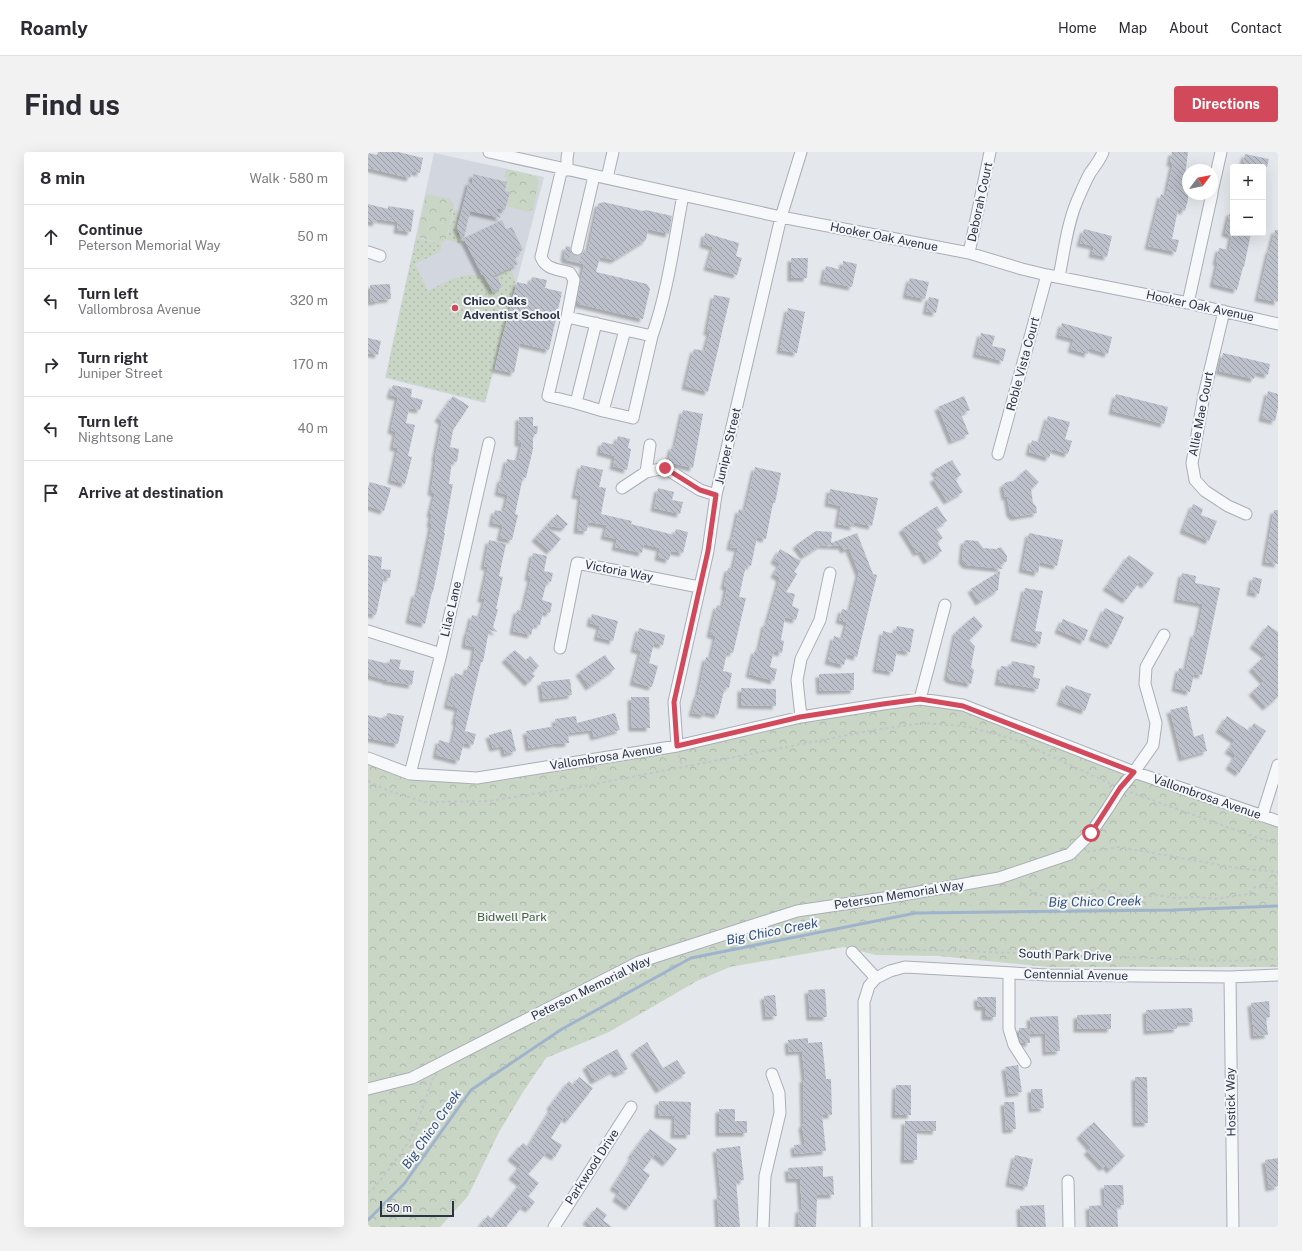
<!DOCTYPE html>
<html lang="en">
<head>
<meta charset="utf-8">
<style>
  body { margin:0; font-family:"Public Sans",sans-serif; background:#f2f2f3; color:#2b2b33 }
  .controls { position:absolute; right:12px; top:12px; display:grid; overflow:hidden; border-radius:4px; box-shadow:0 4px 16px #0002 }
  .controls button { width:36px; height:36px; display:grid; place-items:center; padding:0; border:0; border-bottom:1px solid #e1e1e2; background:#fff; color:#2b2b33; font:20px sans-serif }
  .compass { position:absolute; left:814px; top:12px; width:36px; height:36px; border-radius:50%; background:#fff; box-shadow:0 4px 16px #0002; rotate:58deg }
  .scale { position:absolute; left:12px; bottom:10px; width:74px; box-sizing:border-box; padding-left:4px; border:2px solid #2b3445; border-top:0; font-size:11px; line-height:14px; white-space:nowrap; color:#2b3445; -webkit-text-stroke:3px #f4f6f9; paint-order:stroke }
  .stop { position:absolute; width:12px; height:12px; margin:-9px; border:3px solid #d1495b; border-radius:50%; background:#fff }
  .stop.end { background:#d1495b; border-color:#fff; box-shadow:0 1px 4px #0008 }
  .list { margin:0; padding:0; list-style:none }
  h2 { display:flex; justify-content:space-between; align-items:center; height:52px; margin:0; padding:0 16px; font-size:17px }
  h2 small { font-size:13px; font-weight:400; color:#7c7c81 }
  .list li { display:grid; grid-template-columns:26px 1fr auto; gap:12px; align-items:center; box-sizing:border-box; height:64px; padding:0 16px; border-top:1px solid #e1e1e2 }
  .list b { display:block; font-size:15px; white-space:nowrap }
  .list p { margin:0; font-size:13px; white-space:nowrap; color:#7c7c81 }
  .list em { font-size:13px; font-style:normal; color:#7c7c81 }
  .icon { flex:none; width:22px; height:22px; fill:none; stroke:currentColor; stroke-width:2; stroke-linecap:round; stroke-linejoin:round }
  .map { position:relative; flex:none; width:910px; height:1075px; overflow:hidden; border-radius:4px }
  header { display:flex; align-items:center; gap:24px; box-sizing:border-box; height:56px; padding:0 20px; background:#fff; border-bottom:1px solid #e1e1e2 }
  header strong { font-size:19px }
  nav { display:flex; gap:22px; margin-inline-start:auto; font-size:14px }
  .intro { display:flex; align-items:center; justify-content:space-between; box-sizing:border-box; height:96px; padding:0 24px }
  h1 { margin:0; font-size:28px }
  .button { padding:10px 18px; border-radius:4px; background:#d1495b; color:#fff; font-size:14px; font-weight:700 }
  main { display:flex; gap:24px; padding:0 24px }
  aside { flex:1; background:#fff; border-radius:4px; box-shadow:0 4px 16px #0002 }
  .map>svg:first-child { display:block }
  .built { fill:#d2d6de }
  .grass { fill:url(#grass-dots) }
  .park { fill:url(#park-crowns) }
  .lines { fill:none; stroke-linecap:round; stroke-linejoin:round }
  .stream { stroke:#9fb4cc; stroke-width:3 }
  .building { fill:url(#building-back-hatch); filter:url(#shadow) }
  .minor-tunnel { stroke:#bfc3cb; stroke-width:11; stroke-dasharray:11 5.5; stroke-linecap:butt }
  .minor-casing { stroke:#a9aeb7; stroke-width:13 }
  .path { stroke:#c2c5cb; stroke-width:2; stroke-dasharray:3 3; stroke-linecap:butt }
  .minor { stroke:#f7f8fa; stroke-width:11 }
  .route { stroke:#d1495b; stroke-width:5 }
  .poi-dot { fill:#d1495b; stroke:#f4f6f9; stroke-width:1.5 }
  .labels { text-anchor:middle; stroke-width:4; stroke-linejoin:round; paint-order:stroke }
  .street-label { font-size:12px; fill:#2b3445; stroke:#f4f6f9 }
  .poi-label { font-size:12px; font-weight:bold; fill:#2b3445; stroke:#f4f6f9; text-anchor:start }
  .park-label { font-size:12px; fill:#3f6138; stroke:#f4f6f9 }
  .water-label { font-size:13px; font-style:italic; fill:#34527a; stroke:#f4f6f9 }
</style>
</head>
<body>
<header>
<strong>Roamly</strong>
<nav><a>Home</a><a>Map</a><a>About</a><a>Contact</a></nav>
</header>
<div class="intro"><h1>Find us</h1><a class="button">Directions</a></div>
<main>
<aside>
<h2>8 min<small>Walk · 580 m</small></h2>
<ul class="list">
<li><svg class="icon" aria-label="ahead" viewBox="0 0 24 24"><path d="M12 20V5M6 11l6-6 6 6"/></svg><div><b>Continue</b><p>Peterson Memorial Way</p></div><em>50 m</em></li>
<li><svg class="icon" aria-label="left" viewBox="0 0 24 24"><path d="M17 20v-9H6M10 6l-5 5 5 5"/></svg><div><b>Turn left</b><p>Vallombrosa Avenue</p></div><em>320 m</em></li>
<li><svg class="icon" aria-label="right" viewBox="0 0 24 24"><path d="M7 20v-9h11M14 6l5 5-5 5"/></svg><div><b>Turn right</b><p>Juniper Street</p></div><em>170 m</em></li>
<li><svg class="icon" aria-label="left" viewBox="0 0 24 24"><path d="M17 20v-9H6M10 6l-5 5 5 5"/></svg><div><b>Turn left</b><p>Nightsong Lane</p></div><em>40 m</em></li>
<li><svg class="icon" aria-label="arrive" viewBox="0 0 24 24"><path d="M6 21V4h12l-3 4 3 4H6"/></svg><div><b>Arrive at destination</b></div></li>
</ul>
</aside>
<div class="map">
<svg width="910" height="1075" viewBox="0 0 910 1075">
  <defs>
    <pattern id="grass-dots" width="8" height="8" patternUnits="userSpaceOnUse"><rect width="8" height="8" fill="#c9d6c5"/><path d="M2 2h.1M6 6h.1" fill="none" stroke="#adb8ab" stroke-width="1.8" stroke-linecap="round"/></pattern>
    <pattern id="park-crowns" width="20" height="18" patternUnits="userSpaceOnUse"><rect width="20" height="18" fill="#c9d6c5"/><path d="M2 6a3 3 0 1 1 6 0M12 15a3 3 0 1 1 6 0" fill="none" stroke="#adb8ab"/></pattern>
    <pattern id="building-back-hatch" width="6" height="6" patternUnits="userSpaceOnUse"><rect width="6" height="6" fill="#bbc0ca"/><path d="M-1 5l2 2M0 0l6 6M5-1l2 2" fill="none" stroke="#989da6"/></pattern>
    <filter id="shadow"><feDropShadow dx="-3.5" dy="3.5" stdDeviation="1" flood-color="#0004"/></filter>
  </defs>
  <rect width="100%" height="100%" fill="#e4e7ec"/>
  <path class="built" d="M66 1 176 25 117 251 17 226Z"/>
  <path class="grass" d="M86 58 92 60 88 76 96 89 92 91 79 88Z
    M48 86 74 92 72 100 47 112 60 139C78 130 106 113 123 132L121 133 125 141 135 135 131 128 129 129 127 125 143 117 148 132 117 250 18 225Z"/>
  <path class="park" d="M138 17 168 24 171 29 165 57 160 60 138 54 142 40 138 38 140 30 138 29 139 26 136 25Z
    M58 42 82 47 86 53 78 88 73 91 49 85Z
    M515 552 595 553 910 669V815H680L571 804 508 803 476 795 362 815 329 829 241 880 178 906 155 940 131 980 100 1044 72 1075H0V607L42 622 109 626Z"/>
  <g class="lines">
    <path class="stream" d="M0 1068 36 1032 103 938 194 877 323 806 548 761 805 758 910 754"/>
  </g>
  <path class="building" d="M10 0H30L55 6 52 21 44 19 42 26 0 16V1L9 3Z
    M804 0H820L817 25 820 26V48L817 59 810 57 804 87 811 88 808 100 780 94 793 42 798 44 805 11H802Z
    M877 2 901 7 899 15H874Z
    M105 22 139 30 137 39 142 40 137 58 128 56 133 66 102 59 96 86 134 68 138 77 144 75 155 98 149 101 151 104 147 106 150 112 123 125 130 126 134 135 125 140 115 122 114 123 96 87 95 89 89 76 101 30H104Z
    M235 50 275 59 278 58 304 64 301 82 280 77 278 88 246 108 232 105 228 120 279 132 282 137 275 167 211 152 209 149 216 112 198 108 196 105 198 94 202 95 204 102 208 104 214 102 216 98 220 99 230 52Z
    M0 52 20 57V54L46 58 43 80 29 78 30 70 9 67 8 71 0 69Z
    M862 60H865V81H883L876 115H875L869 138 845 132 850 110H848L851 96 861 98 864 83 857 81Z
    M716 77 744 84 739 105 724 102 726 94 712 91Z
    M907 78H910V150L890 146 901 98H902Z
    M337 81 371 91 368 104 374 106 369 123 339 115 345 95 335 92Z
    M423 106H440L439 126H423Z
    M475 109 489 112 484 135 455 129 458 114 474 118Z
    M164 125 179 128 177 136 194 140 181 198 152 191 146 221 127 217 134 187 149 130 162 133Z
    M542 126 561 130 557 147 538 143Z
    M22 132 23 147 10 148 11 149 3 150 2 133Z
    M346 143 362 146 340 240 317 234 326 197 337 199 342 180H339Z
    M561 145 571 147 568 161 558 159Z
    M420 156 437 160 429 201 412 198Z
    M694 171 744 185 740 202 721 196 720 202 703 197 706 187 691 183Z
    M613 181 627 184 624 194 638 197 635 209 608 202Z
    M0 186 13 189 10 203 0 201Z
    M855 201 902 212 900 223 888 220 886 227 851 219Z
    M25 233 44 237 43 245 55 248 52 258 41 256 38 271 47 273 40 304 44 305 37 332 23 328 30 296 25 295 28 280 23 278 30 245 22 243Z
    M900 239 910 242V256L907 269 894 266Z
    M748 242 800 255 796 272 744 259Z
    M85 244 101 254 85 278 82 295 91 297 89 310 84 309 81 332H85L76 381H77L65 440H64L57 472 41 468 47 441 50 442 64 372H62L64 362H62L67 341 63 340 68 306H67L74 269 70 266Z
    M596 244 602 258 593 262 601 282 584 289 570 255Z
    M315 258 335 262 325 316 300 310 304 294 307 295Z
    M680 264 702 270 697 287 704 289 700 302 684 297 681 306 661 300 664 288 672 291Z
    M151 265H165V274H170L169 282H165V297L158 326 155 325 147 362 150 363 144 388 132 386 135 373 124 371 127 358 136 360 140 343 130 340 133 326 135 327 139 307 150 309 154 291H150Z
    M250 284 262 287 260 296 263 297 259 318 245 314 247 304 232 300 234 290 248 293Z
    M584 308 593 323 587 327 595 340 579 349 565 327 570 324 566 318Z
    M213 313 235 318 231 335 238 336 233 362 264 369 263 372 306 383 308 377 320 380 315 401 303 399 301 408 290 405 292 396 276 392 274 401 247 395 249 387 236 384 239 373 220 370 219 379 209 378 213 344 207 343Z
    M387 315 413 321 407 351H405L398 387 389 385 383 414 378 413 371 445 378 446 365 501 359 500 355 519 364 521 361 536 357 535 350 563 337 560 336 563 324 561 329 543H330L338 505 343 506 348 484 342 482 349 453 355 455 359 435 356 434 360 416 365 417 370 396 362 395 364 385H365L371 357 377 359Z
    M658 317 671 330 663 337 665 351 668 354 669 361 646 365 642 361 639 344 637 345 635 333 638 330 646 329Z
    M2 330 23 336 16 359 0 354V336Z
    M290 336 306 340 304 348 315 350 312 362 286 356Z
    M462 337 510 346 504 374 485 370 486 375 470 372 473 354 460 351Z
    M825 352 835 357 833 363 849 369 841 389 815 378Z
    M569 354 579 369 568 376 575 386 569 390 574 399 559 409 553 399 549 401 534 377Z
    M906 358H910V412L897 410Z
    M189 362 200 372 196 376 178 374Z
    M178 374 193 387 182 399 167 386Z
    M448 379 464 380 463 391 489 381 505 422 509 423 489 505 479 502 476 513 460 509 466 484 475 487 479 470 471 468 474 457 482 459 491 421 481 396 476 398 474 394 453 393 436 404 428 393Z
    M661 381 695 388 689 414 672 410 670 421 654 417Z
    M121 388 138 392 131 424 135 425 128 457H130L125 475 130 480 121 478 115 510H113L97 579 108 582 105 593 96 591 91 609 68 603 71 588 84 592 89 570 87 569 90 556 79 553 87 521 97 524 100 514 104 515 107 495 97 493 99 480H100L104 463 112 465 117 447H113L120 415 116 414Z
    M599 388 610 389 615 396 628 397 633 395 639 404V409L632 413 635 417 598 413 594 408 596 389Z
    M412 397 433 409 426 420 429 422 418 440 427 442 424 454 431 457 428 468 417 465 413 488 416 489 414 501 406 499 402 515 409 517 406 529 381 522 387 498 391 499 397 471 399 472 412 426 406 422 412 412 406 408Z
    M165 401 179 404 176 419 185 421 183 430 179 429 174 448 184 451 182 461 175 460 172 473 166 472 163 483 145 479 149 458 155 459 163 426 160 425Z
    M0 403 14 405 13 417 23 418 22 426H16L8 463 0 461Z
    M761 403 786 421 777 433 772 429 758 448 738 435Z
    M632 419 630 438 611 450 603 437Z
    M814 421 828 424 827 431 852 436 834 523 826 522 822 540 807 536 811 516 818 517 826 481 829 482 835 452 809 447Z
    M885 425 894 427 891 442 882 440Z
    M657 436 675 439 667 479 674 480 672 492 646 486Z
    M737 456 756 465 743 493 724 485Z
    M224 462 250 469 245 489 229 485 232 474 222 471Z
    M606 464 615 474 601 488 607 494 603 515 606 518 603 532 583 528 579 525 588 480Z
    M695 467 720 478 716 489 690 478Z
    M900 473 910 480V545L898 555 884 540 896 529 884 516 898 503 885 493Z
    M529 474 546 477 542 500 529 498 525 520 508 517 515 479 527 482Z
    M271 476 297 483 295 493 286 491 281 511 290 514 284 535 265 530 273 499 266 497Z
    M147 498 158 508 162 504 171 514 164 521 167 524 160 531 137 507Z
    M237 503 247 517 221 535 211 520Z
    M0 507 21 512 22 507 33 508 31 517 46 519 44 533 18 529V528L0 523Z
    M644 509 667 514 665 525 672 527 670 537 630 530 633 514 643 515Z
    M486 521V538L452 539 451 522Z
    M202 527 204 543 175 547 173 530Z
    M698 533 723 542 717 559 692 550Z
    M373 536 408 537V554L373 553Z
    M263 545H281L282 576H264Z
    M819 554 826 585 835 582 839 599 814 606 802 558Z
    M19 561 36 564 30 592 0 586V563L18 567Z
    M247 561 252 578 226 585 224 578 200 581 201 591 191 592V591L161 596 158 579 188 574 187 567 208 564 209 571Z
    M859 564 881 579 886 571 898 579 871 621 861 614 868 603 860 598 867 588 851 577Z
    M143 577 148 599 137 602 135 594 125 596 121 583Z
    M457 837 459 865H442L440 838Z
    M407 843 409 864 398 865 396 844Z
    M609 845H628V865H617V855H610Z
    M901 849 902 865 898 866 900 883 886 884 883 851Z
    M824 856 825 870 809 871V877L779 879 778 858Z
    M743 862V877H709V863Z
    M690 864 692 899 678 900 677 881 663 882 662 865Z
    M651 876H661L662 891H653L651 886Z
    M440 886V891L454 890 458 927H463L464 963H454L458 999 427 1002 426 993 437 992 434 973 436 972 435 927H437L434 899 421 900 420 888Z
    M279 890 295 916 309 908 318 921 291 938 266 899Z
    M249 897 260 917 249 922 246 918 226 929 218 914Z
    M650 913 654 940 641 942 637 915Z
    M211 925 225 936 200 968 196 965 183 986 194 993 187 1005 179 1000 160 1022 171 1031 160 1044 167 1050 161 1057 155 1053 138 1075H111L120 1063 124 1067 153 1031 144 1024 153 1013 143 1005 155 991 160 995 184 956 182 954 201 929 205 933Z
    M767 925H779L780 971H768Z
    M528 933H543V963H527Z
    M663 937H674L676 956 664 957Z
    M291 949 323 950 322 983H306L307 964 290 963Z
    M636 950H646L648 977 638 978Z
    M351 957H367V969H379V981H351Z
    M537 969H568V979L549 978V1008H536Z
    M726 970 757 1004 742 1018 738 1013 735 1016 719 999 723 996 712 983Z
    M282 977 309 997 298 1011 287 1002 275 1018 282 1023 261 1055 248 1046 252 1039 245 1035 265 1004 263 1003Z
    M372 994 376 1028 368 1029 372 1075H351L349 1044H353L348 997Z
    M647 1003 665 1007 659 1035 641 1031Z
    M910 1006V1034L901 1036 897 1008Z
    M455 1014V1025L465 1024 466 1043H449L448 1075H430L431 1057H434L432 1027H421L420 1016Z
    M736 1033H755L756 1053H749L750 1075 722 1074 721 1054 737 1053Z
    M676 1053 678 1075H653L652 1054Z
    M229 1055 239 1063 235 1068 244 1075H225L218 1069Z"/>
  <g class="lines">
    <path class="minor-tunnel" d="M206 110 209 97"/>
    <g class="minor-casing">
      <path id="minor" d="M121 0 413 65 601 101 654 117 679 123 820 151 910 172
        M194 16 173 105C178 118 190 117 202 121L206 128 199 165 284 184C300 139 306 90 315 43
        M199 18V6L200 0
        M239 26 245 0
        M844 40 853 0
        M209 97 226 24
        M0 100 12 104
        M601 101 622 0
        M691 125C696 100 699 73 709 49 713 40 717 30 722 21 727 14 732 8 735 0
        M820 151 844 42
        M856 159 836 243 824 311 827 328 837 339 860 354 878 362
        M199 165 180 244 208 251 228 171
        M208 251 235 259 257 178
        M235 259 265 266 284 184
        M630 302 679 123
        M278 320 282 293
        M254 336 278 320 297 316 332 338 348 343
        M0 479 73 502
        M192 496 209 411 331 435
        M552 547 577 453
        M433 565 429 528 433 507 452 468 462 421
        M309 594 306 550 340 399 348 343 413 65 433 0
        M0 606 42 622 109 626 309 594 433 565 515 552 552 547 595 553 766 620 910 669
        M42 622 73 502 121 291
        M894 664 910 613
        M484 800 508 826 501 834 496 850 498 1075
        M641 821V877L646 893 657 910
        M862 825 865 1075
        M508 826 522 819 537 815 680 823 862 825 910 823
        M0 937 44 926 271 810 429 759 523 745 631 726 702 702 723 681 740 656 752 637 766 620 785 593 788 571 777 532 778 515 796 483
        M700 1029 701 1075
        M186 1075 263 955
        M395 1075 397 1024 412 961 411 941 404 922"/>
    </g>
    <path class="path" d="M311 603 314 615
      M0 629 21 639 57 650 121 649 217 634 506 578 556 571 602 575 648 588 743 632
      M762 640 884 684 910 692
      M719 700 751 695 875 717 910 720
      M652 730 663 739 686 748 705 740H720L730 736 767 747 788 743 806 746 831 745 847 747 881 742 887 735 905 736 910 729
      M495 797 563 798 866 809 910 807
      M0 1041 6 1036 25 1012 44 985 65 926"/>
    <use href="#minor" class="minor"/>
  </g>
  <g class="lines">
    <path class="route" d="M297 316 332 338 348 343 340 399 306 550 309 594 432 565 515 552 552 547 595 554 766 620 752 636 723 681"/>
  </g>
  <circle class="poi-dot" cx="87" cy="156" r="4"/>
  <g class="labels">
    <g class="street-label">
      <text transform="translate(612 50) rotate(-78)" y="4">Deborah Court</text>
      <text transform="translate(516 85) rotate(11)" y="4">Hooker Oak Avenue</text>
      <text transform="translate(832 154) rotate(12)" y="4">Hooker Oak Avenue</text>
      <text transform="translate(655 212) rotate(-75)" y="4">Roble Vista Court</text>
      <text transform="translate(833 262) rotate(-79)" y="4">Allie Mae Court</text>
      <text transform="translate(360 294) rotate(-77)" y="4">Juniper Street</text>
      <text transform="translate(251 419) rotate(11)" y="4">Victoria Way</text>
      <text transform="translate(83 457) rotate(-77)" y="4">Lilac Lane</text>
      <text transform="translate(238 605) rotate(-9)" y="4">Vallombrosa Avenue</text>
      <text transform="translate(839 645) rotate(19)" y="4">Vallombrosa Avenue</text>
      <text transform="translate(531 743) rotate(-9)" y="4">Peterson Memorial Way</text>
      <text transform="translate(697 803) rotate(2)" y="4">South Park Drive</text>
      <text transform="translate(708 823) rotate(1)" y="4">Centennial Avenue</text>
      <text transform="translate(223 836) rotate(-26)" y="4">Peterson Memorial Way</text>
      <text transform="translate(863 950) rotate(-91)" y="4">Hostick Way</text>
      <text transform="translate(224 1015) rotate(-57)" y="4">Parkwood Drive</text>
    </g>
    <g class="poi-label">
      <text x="95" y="153">Chico Oaks<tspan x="95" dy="14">Adventist School</tspan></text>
    </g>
    <g class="park-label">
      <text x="144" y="769">Bidwell Park</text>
    </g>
    <g class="water-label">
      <text transform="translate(727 749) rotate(-1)" y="5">Big Chico Creek</text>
      <text transform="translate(404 779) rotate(-11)" y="5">Big Chico Creek</text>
      <text transform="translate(63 977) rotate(-55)" y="5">Big Chico Creek</text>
    </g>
  </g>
</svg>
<div class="controls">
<button>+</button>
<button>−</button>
</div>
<svg class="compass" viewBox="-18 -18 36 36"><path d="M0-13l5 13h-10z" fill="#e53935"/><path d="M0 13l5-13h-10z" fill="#7c7c81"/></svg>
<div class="scale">50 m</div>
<div class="stop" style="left:723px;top:681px"></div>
<div class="stop end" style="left:297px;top:316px"></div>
</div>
</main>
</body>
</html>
